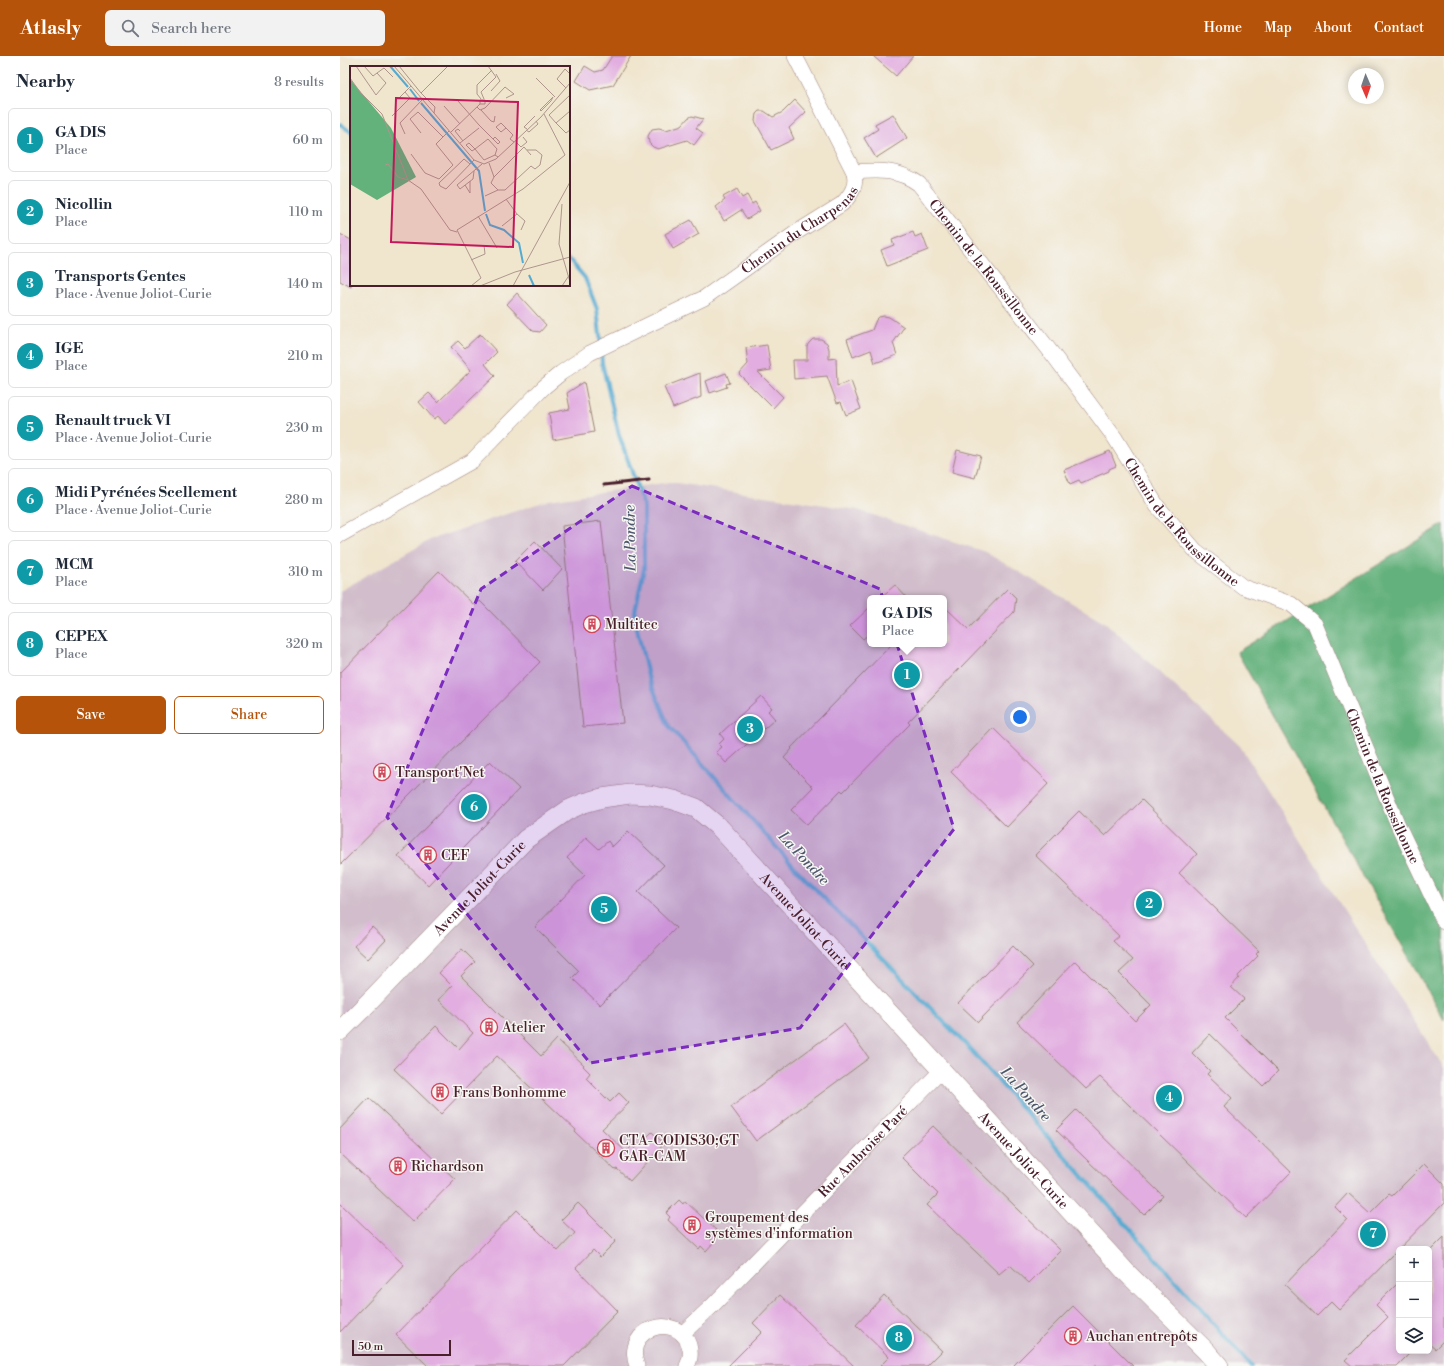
<!DOCTYPE html>
<html lang="en">
<head>
<meta charset="utf-8">
<style>
  body { margin:0; font-family:"Libre Bodoni",serif; background:#f2f2f3; color:#1f2937 }
  .controls { position:absolute; right:12px; bottom:12px; display:grid; overflow:hidden; border-radius:6px; box-shadow:0 2px 10px #0003 }
  .controls button { width:36px; height:36px; display:grid; place-items:center; padding:0; border:0; border-bottom:1px solid #e0e1e3; background:#fff; color:#1f2937; font:20px sans-serif }
  .compass { position:absolute; left:1008px; top:12px; width:36px; height:36px; border-radius:50%; background:#fff; box-shadow:0 2px 10px #0003; rotate:178deg }
  .scale { position:absolute; left:12px; bottom:10px; width:99px; box-sizing:border-box; padding-left:4px; border:2px solid #4a1f2b; border-top:0; font-size:11px; line-height:14px; white-space:nowrap; color:#4a1f2b; -webkit-text-stroke:3px #f6f6f2; paint-order:stroke }
  .you { position:absolute; left:680px; top:661px; width:14px; height:14px; margin:-10px; border:3px solid #fff; border-radius:50%; background:#1a73e8; box-shadow:0 0 0 6px #1a73e833 }
  .badge { display:grid; place-items:center; width:26px; height:26px; border-radius:50%; background:#b45309; color:#fff; font-size:13px; font-weight:700 }
  .pin { position:absolute; translate:-50% -50%; border:2px solid #fff; box-shadow:0 1px 4px #0006 }
  .popup { position:absolute; left:527px; top:539px; width:80px; height:52px; box-sizing:border-box; display:grid; place-content:center; border-radius:6px; background:#fff; filter:drop-shadow(0 1px 3px #0005); font-size:13px; white-space:nowrap; color:#747a83 }
  .popup b { font-size:15px; color:#1f2937 }
  .popup::after { content:''; position:absolute; left:50%; top:100%; margin-left:-8px; border:8px solid transparent; border-top-color:#fff }
  .list { margin:0; padding:0; list-style:none }
  h2 { display:flex; justify-content:space-between; align-items:center; height:52px; margin:0; padding:0 16px; font-size:17px }
  h2 small { font-size:13px; font-weight:400; color:#747a83 }
  .list li { display:grid; grid-template-columns:26px 1fr auto; gap:12px; align-items:center; box-sizing:border-box; height:64px; margin:0 8px 8px; padding:0 8px; border:1px solid #e0e1e3; border-radius:6px }
  .list b { display:block; font-size:15px; white-space:nowrap }
  .list p { margin:0; font-size:13px; white-space:nowrap; color:#747a83 }
  .list em { font-size:13px; font-style:normal; color:#747a83 }
  .actions { display:flex; gap:8px; padding:12px 16px }
  .actions a { flex:1; padding:9px 0; border:1px solid #b45309; border-radius:6px; text-align:center; font-size:14px; color:#b45309 }
  .actions .main { background:#b45309; color:#fff }
  .icon { flex:none; width:22px; height:22px; fill:none; stroke:currentColor; stroke-width:2; stroke-linecap:round; stroke-linejoin:round }
  .map { position:relative; flex:none; width:1104px; height:1310px; overflow:hidden }
  header { display:flex; align-items:center; gap:24px; box-sizing:border-box; height:56px; padding:0 20px; background:#b45309; color:#fff }
  header strong { font-size:19px }
  nav { display:flex; gap:22px; margin-inline-start:auto; font-size:14px }
  .search { width:280px; height:36px; background:#f2f2f3; display:flex; align-items:center; gap:10px; box-sizing:border-box; padding:0 14px; border-radius:6px; color:#747a83; font-size:15px }
  main { display:flex }
  aside { flex:1; background:#fff }
  .map>svg:first-child { display:block }
  .industrial { fill:#d1bdcb; fill-rule:evenodd }
  .forest { fill:#63b17b; stroke:#566853 }
  .lines { fill:none; stroke-linecap:round; stroke-linejoin:round }
  .stream { stroke:#55aad1; stroke-width:4 }
  .building { fill:#e2ade0 }
  .minor-casing { stroke:#9d827c; stroke-width:16 }
  .tertiary-casing { stroke:#9d827c; stroke-width:20 }
  .minor { stroke:#fff; stroke-width:15 }
  .tertiary { stroke:#fff; stroke-width:19 }
  .rail { stroke:#4a1f2b; stroke-width:3 }
  .marked { fill:#7b2cbf; fill-opacity:0.2; stroke:#7b2cbf; stroke-width:3; stroke-dasharray:8 5; stroke-linejoin:round }
  .labels { text-anchor:middle; stroke-width:3; stroke-linejoin:round; paint-order:stroke }
  .street-label { font-size:14px; fill:#4a1f2b; stroke:#f6f6f2 }
  .poi-label { font-size:14px; fill:#4a1f2b; stroke:#f6f6f2; text-anchor:start }
  .water-label { font-size:15px; font-style:italic; fill:#4e576d; stroke:#f6f6f2 }
  .inset-river { fill:none; stroke:#55aad1; stroke-width:2 }
  .inset-road { fill:none; stroke:#ae968c; stroke-width:1 }
  .view { fill:#c2185b; fill-opacity:0.15; stroke:#c2185b; stroke-width:2 }
  .inset-edge { fill:none; stroke:#4a1f2b; stroke-width:2 }
</style>
</head>
<body>
<header>
<strong>Atlasly</strong>
<div class="search"><svg class="icon" aria-label="search" viewBox="0 0 24 24"><circle cx="10" cy="10" r="6"/><path d="M15 15l6 6"/></svg>Search here</div>
<nav><a>Home</a><a>Map</a><a>About</a><a>Contact</a></nav>
</header>
<main>
<aside>
<h2>Nearby<small>8 results</small></h2>
<ul class="list">
<li><span class="badge" style="background:#0f9aa8">1</span><div><b>GA DIS</b><p>Place</p></div><em>60 m</em></li>
<li><span class="badge" style="background:#0f9aa8">2</span><div><b>Nicollin</b><p>Place</p></div><em>110 m</em></li>
<li><span class="badge" style="background:#0f9aa8">3</span><div><b>Transports Gentes</b><p>Place · Avenue Joliot-Curie</p></div><em>140 m</em></li>
<li><span class="badge" style="background:#0f9aa8">4</span><div><b>IGE</b><p>Place</p></div><em>210 m</em></li>
<li><span class="badge" style="background:#0f9aa8">5</span><div><b>Renault truck VI</b><p>Place · Avenue Joliot-Curie</p></div><em>230 m</em></li>
<li><span class="badge" style="background:#0f9aa8">6</span><div><b>Midi Pyrénées Scellement</b><p>Place · Avenue Joliot-Curie</p></div><em>280 m</em></li>
<li><span class="badge" style="background:#0f9aa8">7</span><div><b>MCM</b><p>Place</p></div><em>310 m</em></li>
<li><span class="badge" style="background:#0f9aa8">8</span><div><b>CEPEX</b><p>Place</p></div><em>320 m</em></li>
</ul>
<div class="actions"><a class="main">Save</a><a>Share</a></div>
</aside>
<div class="map">
<svg width="1104" height="1310" viewBox="0 0 1104 1310">
  <rect width="100%" height="100%" fill="#f6f6f2"/>
  <filter id="ink" filterUnits="userSpaceOnUse"><feTurbulence type="fractalNoise" baseFrequency=".025" numOctaves="2"/><feDisplacementMap in="SourceGraphic" scale="8" xChannelSelector="R" yChannelSelector="G"/><feConvolveMatrix kernelMatrix="1 2 1 2 8 2 1 2 1" color-interpolation-filters="sRGB"/></filter>
  <filter id="wash" filterUnits="userSpaceOnUse"><feTurbulence type="fractalNoise" baseFrequency=".012" numOctaves="4" result="noise"/><feDisplacementMap in="SourceGraphic" scale="16" xChannelSelector="R" yChannelSelector="G"/><feGaussianBlur stdDeviation="0.9" result="paint"/><feColorMatrix in="noise" values="0 0 0 0 0 0 0 0 0 0 0 0 0 0 0 0 0 1.4 0 .05"/><feComposite in="paint" operator="in"/></filter>
  <g filter="url(#wash)">
    <rect width="100%" height="100%" fill="#f0e5cd"/>
    <path class="industrial" d="M330 426 518 454 645 496 766 567 900 690 1104 1012V1310H0V535L92 483 209 444ZM530 542H604V588H530ZM1059 1193H1089V1295H1059Z"/>
    <path class="forest" d="M1104 468V964L897 596Z"/>
    <g class="lines">
      <path class="stream" d="M0 68 11 76
        M229 203 245 222 257 253 261 288
        M261 295 262 307 279 379 304 450V513L294 560 308 620 328 669 455 812 630 993 911 1310"/>
    </g>
    <g id="blocks">
      <path class="building" d="M272 0H291L273 29 250 34 236 25 245 10 255 16 263 14Z
        M533 0H573L556 20Z
        M455 44 466 56 449 72 454 83 431 94 415 65 416 58 419 55H424L433 61 443 56Z
        M553 58 567 82 536 102 524 82 538 73 535 68Z
        M352 60 363 63 356 72 363 77 354 89 347 84 318 93 313 91 309 87 308 80 312 73 319 72 326 74 342 69 348 62Z
        M397 133 402 142 407 139 412 148 415 146 420 155 407 163 401 154 384 165 376 151 385 144 383 141Z
        M351 164 359 178 333 193 325 178Z
        M573 176 575 181 582 178 588 194 547 210 541 194 554 189 552 184Z
        M0 178 11 184V231L0 225Z
        M177 237 206 269 200 276 193 275 167 248Z
        M544 260 549 261 564 271 553 287 557 299 535 307 531 294 513 301 507 283 532 274 536 264 539 261Z
        M140 278 157 296 145 308 155 320 105 368 98 360 94 363 79 346 89 337 98 346 131 314 111 291 118 285 125 292Z
        M473 283H481L487 287 489 293V303L496 302 497 330 511 325 521 353 506 359 501 346 497 347 487 320 454 323 453 304H467V290L469 287Z
        M427 289 431 314 418 316 443 341 433 352 399 318 408 308 406 292Z
        M360 317 361 341 333 352 324 331Z
        M386 317 390 327 386 328 387 331 370 337 366 325Z
        M244 326 254 376 213 384 209 357 230 353 227 337Z
        M617 394 641 400 635 422 612 416Z
        M770 395 776 410 769 413V415L741 427 739 424 730 428 724 414Z
        M261 465 283 667 243 671 222 470Z
        M195 485 222 513 203 534 175 505Z
        M99 515 135 550 140 545 200 606 0 809V617Z
        M555 529 567 542H540Z
        M667 533 676 542 674 556 568 666 570 668 503 736 501 734 467 769 451 754 473 731 444 702 452 693 451 692 552 588H604V550L628 573Z
        M530 551V577L523 583 510 570Z
        M421 640 432 652 428 655 435 663 386 707 376 696 382 691 379 688 384 683 380 678Z
        M653 672 709 727 667 771 611 716Z
        M150 705 179 733 88 829 58 800Z
        M802 744 857 798 839 817 919 895 916 898 918 900 898 920 899 922 891 931 904 943 885 962 938 1015 923 1030 870 978 852 997 870 1015 867 1018 892 1042 884 1051 951 1116 906 1162 760 1021 746 1033 677 966 735 905 795 965 811 949 779 917 793 904 773 885 779 880 695 799 739 755 765 780Z
        M288 775 324 809 298 836 336 872 260 949 232 922 239 915 195 871 245 819 227 802 246 781 259 793 268 785 272 791Z
        M32 871 46 884 28 903 14 890Z
        M673 890 693 910 638 966 618 947Z
        M122 893 135 906 121 920 201 1000 217 983 244 1009 243 1010 250 1017 246 1022 270 1046 279 1037 289 1047 262 1073 286 1096 292 1090 295 1093 312 1076 324 1088 290 1125 277 1113 275 1114 235 1076 236 1074 157 1000 101 1058 54 1013 96 970 119 993 133 977 99 944 112 930 99 917Z
        M504 968 529 1002 416 1085 391 1051Z
        M29 1042 115 1123 73 1166 0 1097V1073Z
        M736 1054 823 1140 804 1159 716 1074Z
        M593 1070 721 1195 689 1227 670 1209 659 1218 587 1149 598 1138 561 1101Z
        M1084 1108 1104 1128V1147L999 1254 991 1246 977 1260 945 1229 1007 1163 995 1151 1008 1137 1030 1157 1049 1138 1052 1140Z
        M339 1144 343 1148 345 1145 376 1174 369 1182 374 1186 366 1195 361 1190 359 1193 328 1164 330 1161 326 1157Z
        M0 1147 64 1209 0 1276Z
        M238 1147 276 1185 260 1201 253 1194 236 1212 278 1255 224 1310H88L56 1279 177 1154 218 1195 235 1177 221 1164Z
        M1104 1181V1284L1095 1293 1089 1288V1196Z
        M1059 1226V1295H1072L1057 1310H1012L1005 1304 1048 1261 1036 1249Z
        M440 1239 514 1310H388L422 1276 413 1267Z
        M544 1239 602 1295 587 1310H540L549 1301 516 1269Z
        M733 1250 793 1310H673Z"/>
    </g>
  </g>
  <g filter="url(#ink)">
    <use href="#blocks" fill-opacity="0" stroke="#9d827c" stroke-width="1"/>
    <g class="lines">
      <g class="minor-casing">
        <g id="minor">
          <path id="s1" d="M514 116C537 114 559 113 579 128L714 300 775 382 817 450 855 494 903 531 951 548 975 568 1058 769 1104 866"/>
          <path id="s2" d="M0 479 132 405 204 331 221 317 250 297 364 242 457 176 502 148C512 138 517 129 514 116L455 0"/>
          <path id="s3" d="M342 1278 372 1250 602 1014"/>
          <path d="M297 1310C282 1270 339 1256 349 1289 351 1296 351 1303 347 1310"/>
        </g>
      </g>
      <g class="tertiary-casing">
        <g id="tertiary">
          <path id="s4" d="M0 975 30 945 186 783 228 754 244 747 262 742 290 738 310 739 334 744 356 752 380 772 786 1216 866 1295 879 1310"/>
        </g>
      </g>
      <use href="#minor" class="minor"/>
      <use href="#tertiary" class="tertiary"/>
      <path class="rail" d="M264 429 309 424"/>
    </g>
  </g>
  <path class="marked" d="M292 430 540 533 614 773 460 972 250 1007 47 761 141 533Z"/>
  <defs>
    <g id="building-ring" transform="scale(0.9)"><circle r="9.5" fill="#f6f6f2" stroke="#d1495b" stroke-width="1.5"/><path d="M-4-6H4V6H1V3H-1V6H-4ZM-2.5-4.3h1.7v1.8h-1.7ZM.8-4.3h1.7v1.8H.8ZM-2.5-1h1.7V.8h-1.7ZM.8-1h1.7V.8H.8Z" fill="#d1495b"/></g>
  </defs>
  <g fill-rule="evenodd">
    <use href="#building-ring" x="252" y="568"/>
    <use href="#building-ring" x="42" y="716"/>
    <use href="#building-ring" x="88" y="799"/>
    <use href="#building-ring" x="149" y="971"/>
    <use href="#building-ring" x="100" y="1036"/>
    <use href="#building-ring" x="266" y="1092"/>
    <use href="#building-ring" x="58" y="1110"/>
    <use href="#building-ring" x="352" y="1169"/>
    <use href="#building-ring" x="733" y="1280"/>
  </g>
  <g class="labels">
    <g class="street-label">
      <text dy="5" stroke="none"><textPath href="#s2" startOffset="556">Chemin du Charpenas</textPath></text>
      <text dy="5" stroke="none"><textPath href="#s1" startOffset="173">Chemin de la Roussillonne</textPath></text>
      <text dy="5" stroke="none"><textPath href="#s1" startOffset="497">Chemin de la Roussillonne</textPath></text>
      <text dy="5" stroke="none"><textPath href="#s1" startOffset="845">Chemin de la Roussillonne</textPath></text>
      <text dy="5" stroke="none"><textPath href="#s4" startOffset="200">Avenue Joliot-Curie</textPath></text>
      <text dy="5" stroke="none"><textPath href="#s4" startOffset="608">Avenue Joliot-Curie</textPath></text>
      <text dy="5" stroke="none"><textPath href="#s3" startOffset="257">Rue Ambroise Paré</textPath></text>
      <text dy="5" stroke="none"><textPath href="#s4" startOffset="932">Avenue Joliot-Curie</textPath></text>
    </g>
    <g class="poi-label">
      <text x="265" y="573">Multitec</text>
      <text x="55" y="721">Transport'Net</text>
      <text x="101" y="804">CEF</text>
      <text x="162" y="976">Atelier</text>
      <text x="113" y="1041">Frans Bonhomme</text>
      <text x="279" y="1089">CTA-CODIS30;GT<tspan x="279" dy="16">GAR-CAM</tspan></text>
      <text x="71" y="1115">Richardson</text>
      <text x="365" y="1166">Groupement des<tspan x="365" dy="16">systèmes d'information</tspan></text>
      <text x="746" y="1285">Auchan entrepôts</text>
    </g>
    <g class="water-label">
      <text transform="translate(290 482) rotate(-91)" y="5">La Pondre</text>
      <text transform="translate(464 802) rotate(47)" y="5">La Pondre</text>
      <text transform="translate(686 1038) rotate(48)" y="5">La Pondre</text>
    </g>
  </g>
  <g transform="translate(10 10)">
    <rect width="220" height="220" fill="#f0e5cd"/>
    <path d="M0 13 41 62 66 111 27 134 0 118Z" fill="#63b17b"/>
    <path class="inset-river" d="M40 0 58 21M60 23 69 35M71 37 129 105 135 145M136 148 140 159 154 164 169 177 173 197M179 209 184 220"/>
    <path class="inset-road" d="M6 0 26 29 36 17 27 7 23 10 14 0M44 0 124 94 134 98 146 93 191 51 220 17M49 0 71 27M27 7 34 2 43 11M0 12 10 26 32 48 58 114 71 123 100 164 107 166M186 12 205 31M216 22 207 13 215 3 220 8M141 25 150 15 146 8M203 31 201 35 191 45 190 44ZM48 33 61 20M131 33 127 28V19L142 4M134 33 131 26 146 11 138 0M108 35 129 59 148 78 150 76 145 71 143 73M94 40 110 58M127 41 130 44 135 42 155 21 164 28 156 32M131 44 141 55 144 56 145 50M220 45 206 57 216 67 220 64M84 47 85 41 71 27 98 0M42 50 60 32 55 26M206 57 199 49 220 29M156 62 151 66 146 61 151 57 163 69 160 73 164 76M177 63 174 61 185 50M176 64 179 66 188 58 186 55M110 65 108 63 105 65 113 75M101 66 130 38H135V34H130V38M71 67 60 53 68 46 93 71M55 68 50 57 72 34M110 77 129 62M119 77 125 83 122 85 116 79ZM167 77 171 81 177 76 173 71M61 88 75 107 89 113 103 99 86 78 99 65M145 89 147 83 138 73 125 83 134 94 145 89 148 91M139 97 144 111 174 81 181 89M120 98 114 93 89 117 90 120 96 123 124 94M35 99 38 98 48 111 58 114M124 105 123 113 110 123 107 119 132 98M144 111 141 117 148 124H155L181 100 185 103 190 99 192 89 186 84H177M115 119 120 127V115M135 130 148 124M212 138 209 178 220 216M167 148 175 155 171 164M128 150 147 182M152 160 167 148 156 133M121 194 135 188 134 179M121 220 131 212 107 164 173 123 215 89 194 48M130 220 165 206 220 191M163 220 220 116M212 220 220 208"/>
    <path class="view" d="M46 32 168 36 163 181 41 176Z"/>
    <rect width="220" height="220" class="inset-edge"/>
  </g>
</svg>
<div class="controls">
<button>+</button>
<button>−</button>
<button><svg class="icon" aria-label="layers" viewBox="0 0 24 24"><path d="M12 4l9 5-9 5-9-5zM3 14l9 5 9-5"/></svg></button>
</div>
<svg class="compass" viewBox="-18 -18 36 36"><path d="M0-13l5 13h-10z" fill="#e53935"/><path d="M0 13l5-13h-10z" fill="#747a83"/></svg>
<div class="scale">50 m</div>
<div class="you"></div>
<div class="pin badge" style="left:567px;top:619px;background:#0f9aa8">1</div>
<div class="popup"><b>GA DIS</b>Place</div>
<div class="pin badge" style="left:809px;top:848px;background:#0f9aa8">2</div>
<div class="pin badge" style="left:410px;top:673px;background:#0f9aa8">3</div>
<div class="pin badge" style="left:829px;top:1042px;background:#0f9aa8">4</div>
<div class="pin badge" style="left:264px;top:853px;background:#0f9aa8">5</div>
<div class="pin badge" style="left:134px;top:751px;background:#0f9aa8">6</div>
<div class="pin badge" style="left:1033px;top:1178px;background:#0f9aa8">7</div>
<div class="pin badge" style="left:559px;top:1282px;background:#0f9aa8">8</div>
</div>
</main>
</body>
</html>
